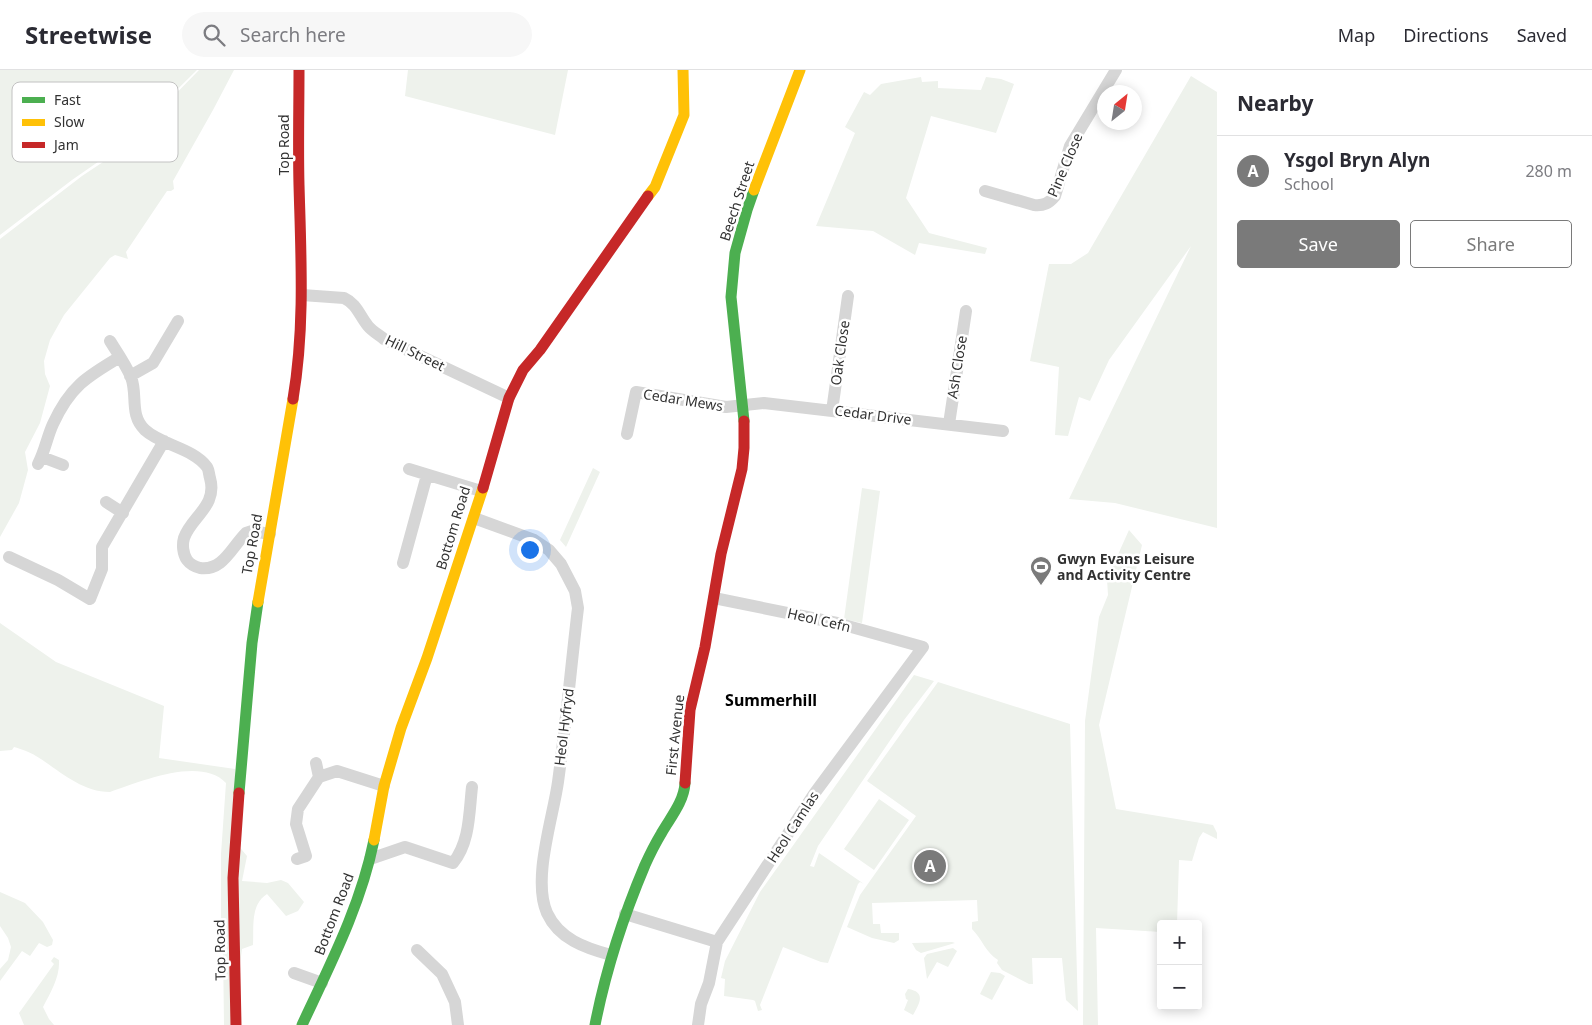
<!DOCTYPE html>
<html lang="en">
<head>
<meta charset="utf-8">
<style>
  body { margin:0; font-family:"Noto Sans",sans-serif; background:#f7f7f7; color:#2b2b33 }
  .controls { position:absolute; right:15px; bottom:15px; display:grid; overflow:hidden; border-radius:5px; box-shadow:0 2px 12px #0003 }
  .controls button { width:45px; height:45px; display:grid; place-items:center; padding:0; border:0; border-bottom:1px solid #e1e1e2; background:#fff; color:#2b2b33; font:25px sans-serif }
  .compass { position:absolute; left:1097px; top:15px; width:45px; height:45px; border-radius:50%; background:#fff; box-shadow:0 2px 12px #0003; rotate:30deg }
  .you { position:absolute; left:529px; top:479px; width:18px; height:18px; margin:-12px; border:4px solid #fff; border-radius:50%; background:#1a73e8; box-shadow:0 0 0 8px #1a73e833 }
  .badge { display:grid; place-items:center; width:32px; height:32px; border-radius:50%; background:#7a7a7a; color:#fff; font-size:16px; font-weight:700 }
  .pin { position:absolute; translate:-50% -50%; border:2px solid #fff; box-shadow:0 1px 5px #0006 }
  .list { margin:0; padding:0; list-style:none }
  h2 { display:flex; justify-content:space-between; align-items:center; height:65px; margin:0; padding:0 20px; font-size:21px }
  h2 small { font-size:16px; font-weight:400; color:#7c7c81 }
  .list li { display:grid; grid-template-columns:32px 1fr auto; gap:15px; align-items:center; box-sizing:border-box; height:70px; padding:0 20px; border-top:1px solid #e1e1e2 }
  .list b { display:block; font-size:19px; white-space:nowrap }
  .list p { margin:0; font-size:16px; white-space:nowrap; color:#7c7c81 }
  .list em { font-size:16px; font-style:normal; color:#7c7c81 }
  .actions { display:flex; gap:10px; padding:15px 20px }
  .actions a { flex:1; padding:11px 0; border:1px solid #7a7a7a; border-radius:5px; text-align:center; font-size:18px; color:#7a7a7a }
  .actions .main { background:#7a7a7a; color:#fff }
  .icon { flex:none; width:28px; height:28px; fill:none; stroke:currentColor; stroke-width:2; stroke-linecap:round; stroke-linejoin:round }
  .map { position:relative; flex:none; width:1217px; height:955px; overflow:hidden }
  header { display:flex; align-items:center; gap:30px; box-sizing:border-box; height:70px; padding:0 25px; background:#fff; border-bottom:1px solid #e1e1e2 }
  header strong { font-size:24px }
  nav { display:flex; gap:28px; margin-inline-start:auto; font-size:18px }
  .search { width:350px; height:45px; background:#f7f7f7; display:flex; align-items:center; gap:12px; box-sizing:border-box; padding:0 18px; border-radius:28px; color:#7c7c81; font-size:19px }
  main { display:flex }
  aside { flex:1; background:#fff }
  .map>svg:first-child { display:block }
  .green { fill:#eef2ec }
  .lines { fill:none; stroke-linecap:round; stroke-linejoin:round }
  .street { stroke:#d6d6d6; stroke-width:12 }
  .fast { stroke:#4caf50; stroke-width:11 }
  .slow { stroke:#ffc107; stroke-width:11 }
  .jam { stroke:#c62828; stroke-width:11 }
  .labels { text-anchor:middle; stroke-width:5; stroke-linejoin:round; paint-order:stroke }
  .street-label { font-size:14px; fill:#323232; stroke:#fff }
  .poi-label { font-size:14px; font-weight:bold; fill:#323232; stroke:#fff; text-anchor:start }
  .quarter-label { font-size:16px; font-weight:bold; fill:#000; stroke:#fff }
  .key { fill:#fff; stroke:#c2c2c2; stroke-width:1 }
  .key-label { font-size:14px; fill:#323232 }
</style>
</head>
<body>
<header>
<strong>Streetwise</strong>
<div class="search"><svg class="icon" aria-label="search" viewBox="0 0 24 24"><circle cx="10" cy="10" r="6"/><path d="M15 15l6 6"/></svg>Search here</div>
<nav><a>Map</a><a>Directions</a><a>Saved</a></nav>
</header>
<main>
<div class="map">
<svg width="1217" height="955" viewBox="0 0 1217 955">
  <rect width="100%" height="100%" fill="#fff"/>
  <path class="green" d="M0 0H197L118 78 72 110 0 165Z
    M199 0H234L213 40 173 111 174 119 171 121H167L126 182 128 189 115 185 110 188 64 245 50 270 44 291 45 304 50 316 40 353 25 382 28 400 19 433 0 467V169L82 106 121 80Z
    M408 0H568L555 65 405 26Z
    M1191 6 1217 22V458L1115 433 1069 429 1191 176 1109 290 1090 331 1079 327 1068 366 1055 365 1059 297 1030 291 1049 194H1071L1088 183Z
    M921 7 922 12 938 11V18L981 20 986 7 1001 9 1014 14 996 63 931 46 906 128 929 163 987 178 985 184 919 173 915 185 873 161 816 156 855 63 845 57 864 22 870 25 881 14Z
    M593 398 600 402 566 477 560 470Z
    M862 418 880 421 862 553 844 549Z
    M1129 460 1142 475 1099 655 1116 739 1213 755 1217 763V769L1203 762 1199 768 1192 791 1179 790 1177 854H1161V862L1096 858 1098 955H1083L1085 651 1099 547 1108 525 1107 509Z
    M0 553 56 592 164 636 159 688 235 699 237 774 247 786 242 811 267 813 281 810 288 813 304 832 298 841 286 846 267 824C250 835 254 857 253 875L242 879 232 955H224L223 879 221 865V784L226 713C200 686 140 712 110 722 81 722 59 700 36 686 30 682 21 679 14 677L12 680 0 681Z
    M914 605 934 611 904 650 818 776 810 796 814 797 819 783 864 814 860 812 858 814 828 893 821 892 783 877 760 935 762 940 758 941 755 931 753 930 724 926 725 909 721 908 725 891 760 822Z
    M938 612 1070 654 1078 941 1066 930 1062 888H1032L1033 914H1029L1002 900 997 893 998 890C986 883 982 869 972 859V852L978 851 977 830 872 833 873 854H880L881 863H899V870L894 873 872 868 847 857 860 825 916 746 867 711Z
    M879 729 909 750 874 800 844 779Z
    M0 822 25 833 43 852 53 870 52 875 47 877 39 873 30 886 22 881 0 911V899L8 890 11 877 8 868 0 856Z
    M952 872 955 873 921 883 916 880 912 873Z
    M953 878 957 881 948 897 937 892 927 909 924 888 927 884Z
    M54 887 59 890C60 907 51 922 43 937L49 949 54 955H24L19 943 54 894 51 891Z
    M991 902 1000 903 1005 906 992 930 980 924Z
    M908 919C927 922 919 934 913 945L904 940 908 930 906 929 905 924Z"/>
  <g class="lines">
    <path class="street" d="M985 121 1034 135C1044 136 1049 133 1055 126L1070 76 1116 0
      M302 225 344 228C357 234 359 245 368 256 372 261 379 265 384 269L509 328
      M110 271C117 282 126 295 131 307 138 325 129 345 145 360 161 375 193 378 207 397 209 400 209 405 210 408 218 436 191 447 184 468 182 475 183 484 187 490 190 494 196 497 200 498 223 501 231 478 246 463L252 461 270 464
      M130 306 153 293 178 251
      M832 341 848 226
      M949 354 966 241
      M627 364 636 322 726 337 764 333 1003 361
      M42 387 63 395
      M38 394C45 381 47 367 53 354 70 317 86 307 120 287
      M409 399 481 421
      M106 432 123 443
      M474 448 534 470 549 480 561 494 575 521 578 538C571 596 566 654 558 712 553 748 532 809 547 843 559 869 585 878 611 885
      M9 487 58 510 90 529 102 499V477L164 371
      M403 493 427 405
      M316 693 319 707
      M297 789 306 786 296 754 298 739 319 707 337 701 384 716
      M370 789 405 777 453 793C470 772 469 743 472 717
      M625 844 717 872
      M417 880 442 904 455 932 458 955
      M294 903 322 913
      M698 955 701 934 709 913 717 872 814 724 923 577 837 553 714 528"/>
    <path class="fast" d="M744 351 731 227 735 183 747 140 754 120
      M239 723 252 573 258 532
      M302 955C330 895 361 835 374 770
      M595 955C606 899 623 847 645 795 650 784 655 774 661 764 670 748 684 732 685 713"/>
    <path class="slow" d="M754 120 800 0
      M648 126 655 117 684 45 683 0
      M258 532 293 329
      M374 770 384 716 401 658 427 588 483 418"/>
    <path class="jam" d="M293 329C305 258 301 187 299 115 298 77 299 38 299 0
      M483 418 509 328 523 300 540 280 648 126
      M685 713 690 640 705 577 721 484 742 399 744 378V351
      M236 955 233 808 239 723"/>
  </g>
  <defs>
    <g id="stadium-pin" transform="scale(1.125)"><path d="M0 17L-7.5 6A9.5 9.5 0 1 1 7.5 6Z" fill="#7a7a7a" stroke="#fff"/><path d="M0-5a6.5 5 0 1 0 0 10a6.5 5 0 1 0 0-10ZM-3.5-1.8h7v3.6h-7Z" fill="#fff"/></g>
  </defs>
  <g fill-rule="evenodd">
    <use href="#stadium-pin" x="1041" y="497"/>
  </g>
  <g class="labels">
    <g class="street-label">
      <text transform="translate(284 75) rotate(-90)" y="5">Top Road</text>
      <text transform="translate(1065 95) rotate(-67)" y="5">Pine Close</text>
      <text transform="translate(737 131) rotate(-72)" y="5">Beech Street</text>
      <text transform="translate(415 283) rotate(26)" y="5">Hill Street</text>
      <text transform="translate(840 283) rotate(-82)" y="5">Oak Close</text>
      <text transform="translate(957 297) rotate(-81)" y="5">Ash Close</text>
      <text transform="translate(683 330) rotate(9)" y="5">Cedar Mews</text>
      <text transform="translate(873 345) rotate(7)" y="5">Cedar Drive</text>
      <text transform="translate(453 458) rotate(-73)" y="5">Bottom Road</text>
      <text transform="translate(252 474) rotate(-80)" y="5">Top Road</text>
      <text transform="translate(819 550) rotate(13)" y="5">Heol Cefn</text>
      <text transform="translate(564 657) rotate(-83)" y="5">Heol Hyfryd</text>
      <text transform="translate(675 665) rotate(-84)" y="5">First Avenue</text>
      <text transform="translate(793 757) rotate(-57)" y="5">Heol Camlas</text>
      <text transform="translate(334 844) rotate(-69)" y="5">Bottom Road</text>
      <text transform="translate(220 880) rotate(-91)" y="5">Top Road</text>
    </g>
    <g class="poi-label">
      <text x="1057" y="494">Gwyn Evans Leisure<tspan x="1057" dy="16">and Activity Centre</tspan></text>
    </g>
    <g class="quarter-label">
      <text x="771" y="636">Summerhill</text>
    </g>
  </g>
  <rect x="12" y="12" width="166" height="80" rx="8" class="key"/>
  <rect x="22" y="27" width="23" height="6" fill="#4caf50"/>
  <rect x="22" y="49" width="23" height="7" fill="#ffc107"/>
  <rect x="22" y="72" width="23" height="6" fill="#c62828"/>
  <g class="key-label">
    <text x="54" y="35">Fast</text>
    <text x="54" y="57">Slow</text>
    <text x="54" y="80">Jam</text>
  </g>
</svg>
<div class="controls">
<button>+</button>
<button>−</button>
</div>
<svg class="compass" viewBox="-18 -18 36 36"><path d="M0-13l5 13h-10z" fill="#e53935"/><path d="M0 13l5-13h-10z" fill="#7c7c81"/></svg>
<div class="you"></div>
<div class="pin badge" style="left:930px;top:796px">A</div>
</div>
<aside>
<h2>Nearby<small></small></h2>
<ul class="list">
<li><span class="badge">A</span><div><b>Ysgol Bryn Alyn</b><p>School</p></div><em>280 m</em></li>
</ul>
<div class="actions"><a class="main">Save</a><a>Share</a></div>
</aside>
</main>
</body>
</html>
